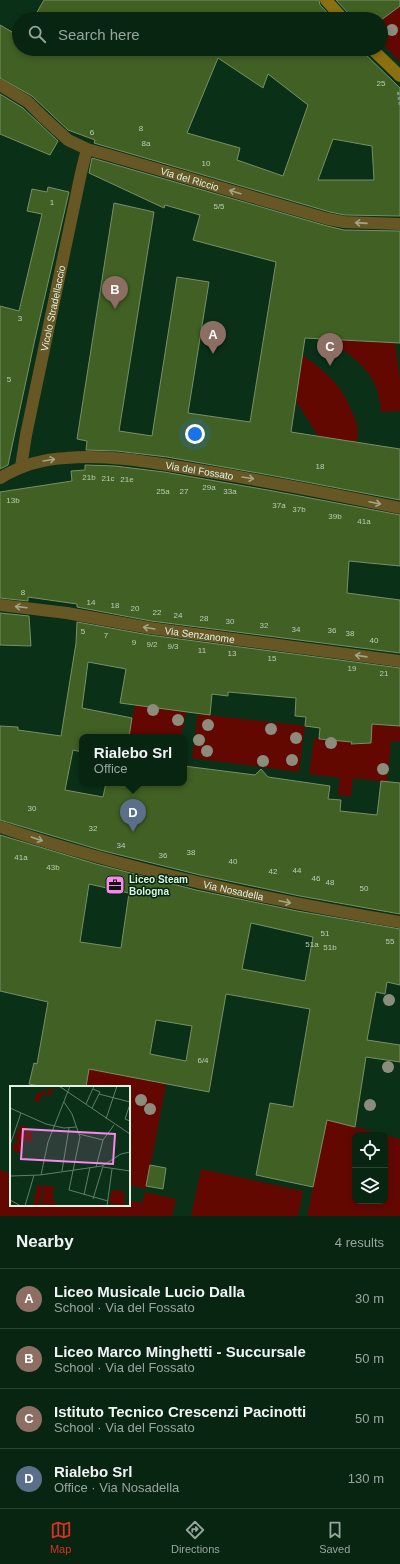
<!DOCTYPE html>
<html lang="en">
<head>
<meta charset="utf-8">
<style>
  body { margin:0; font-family:Arial,sans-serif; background:#163120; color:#f1f3f6 }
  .controls { position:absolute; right:12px; bottom:12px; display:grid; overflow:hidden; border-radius:8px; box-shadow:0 2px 6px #0003 }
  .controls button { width:36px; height:36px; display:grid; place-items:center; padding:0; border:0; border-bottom:1px solid #294232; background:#082512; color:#f1f3f6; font:20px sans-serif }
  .you { position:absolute; left:195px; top:434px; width:14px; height:14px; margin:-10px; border:3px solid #fff; border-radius:50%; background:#1a73e8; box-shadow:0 0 0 6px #1a73e833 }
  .badge { display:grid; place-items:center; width:26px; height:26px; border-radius:50%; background:#d93025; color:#fff; font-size:13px; font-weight:700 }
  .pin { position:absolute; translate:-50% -33px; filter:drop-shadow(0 1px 2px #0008) }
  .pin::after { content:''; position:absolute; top:21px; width:14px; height:12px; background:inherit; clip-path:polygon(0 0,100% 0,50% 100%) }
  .popup { position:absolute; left:79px; top:734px; width:108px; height:52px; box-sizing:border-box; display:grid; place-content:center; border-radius:8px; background:#082512; filter:drop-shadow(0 1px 3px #0005); font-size:13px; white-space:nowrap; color:#98a59f }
  .popup b { font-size:15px; color:#f1f3f6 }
  .popup::after { content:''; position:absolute; left:50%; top:100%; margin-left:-8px; border:8px solid transparent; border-top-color:#082512 }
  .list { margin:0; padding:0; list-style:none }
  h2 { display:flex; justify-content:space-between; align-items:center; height:52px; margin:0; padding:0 16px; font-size:17px }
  h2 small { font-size:13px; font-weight:400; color:#98a59f }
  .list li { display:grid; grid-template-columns:26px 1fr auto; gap:12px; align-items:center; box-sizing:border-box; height:60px; padding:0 16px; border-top:1px solid #294232 }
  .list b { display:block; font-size:15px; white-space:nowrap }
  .list p { margin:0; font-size:13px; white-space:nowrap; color:#98a59f }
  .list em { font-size:13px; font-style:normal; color:#98a59f }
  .icon { flex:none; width:22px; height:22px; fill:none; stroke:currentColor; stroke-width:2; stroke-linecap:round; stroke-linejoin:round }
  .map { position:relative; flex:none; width:400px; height:1216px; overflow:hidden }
  .search { position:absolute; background:#082512; box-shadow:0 2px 6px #0003; left:12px; right:12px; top:12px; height:44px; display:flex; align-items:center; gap:10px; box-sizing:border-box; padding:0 14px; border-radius:22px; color:#98a59f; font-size:15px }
  .sheet { height:292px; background:#082512 }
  nav { display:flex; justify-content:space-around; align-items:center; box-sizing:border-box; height:56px; border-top:1px solid #294232; background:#082512; font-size:11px; color:#98a59f }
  nav a { display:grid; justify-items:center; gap:2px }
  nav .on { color:#d93025 }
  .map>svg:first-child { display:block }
  .green { fill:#630800; fill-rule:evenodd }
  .building { fill:#416024; stroke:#788f67; fill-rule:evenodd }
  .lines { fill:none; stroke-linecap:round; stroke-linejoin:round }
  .path { stroke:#7a9783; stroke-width:2.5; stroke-dasharray:3 2; stroke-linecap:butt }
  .lane { stroke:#675725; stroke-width:12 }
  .street { stroke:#675725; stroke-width:12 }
  .secondary { stroke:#8a7011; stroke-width:12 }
  .tree { fill:#8c8c7d }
  .oneway { stroke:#a3a684 }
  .labels { text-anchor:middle; stroke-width:3; stroke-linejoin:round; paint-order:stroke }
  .number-label { font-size:8px; fill:#b8cfb4 }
  .street-label { font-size:10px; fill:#dff4e4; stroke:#00270f }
  .poi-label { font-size:10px; font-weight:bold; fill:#dff4e4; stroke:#00270f; text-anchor:start }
  .inset-road { fill:none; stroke:#5f7f6a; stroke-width:1 }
  .view { fill:#f888ea; fill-opacity:0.15; stroke:#f888ea; stroke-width:2 }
  .inset-edge { fill:none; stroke:#dff4e4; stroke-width:2 }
</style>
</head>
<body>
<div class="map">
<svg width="400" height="1216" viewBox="0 0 400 1216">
  <rect width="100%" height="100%" fill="#0a3118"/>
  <path class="green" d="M400 6V62L381 42V20Z
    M330 340 395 343 400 381V411L381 412C380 404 379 395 376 387 368 366 347 353 330 340Z
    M303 355C326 373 339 381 351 410 357 424 359 427 357 442L318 436 296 401Z
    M135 704 186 712 181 737H129Z
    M198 714 305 726 299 772 192 758Z
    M364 723 400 726V742L391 741 387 782 353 778 351 796 338 795 340 778 309 774 314 738 328 740 353 735 352 744 371 743V735Z
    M89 1069 166 1084 146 1189 129 1185V1087H86Z
    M327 1119 400 1139V1216H307ZM355 1135H385V1201H355Z
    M201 1169 303 1191 298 1216H191Z
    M0 1170 11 1173V1205H129V1200L142 1203 145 1192 176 1199 172 1216H0Z"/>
  <path class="building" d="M44 0H319L320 5 333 19H33Z
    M336 0H400V6L381 20 350 19 349 14Z
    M0 25 19 36V49H360L400 88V216L345 215 330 212 94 143 95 140 68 130 32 96 0 78ZM218 58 263 88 268 74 308 105 283 176 237 160 240 148 187 133ZM333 139 372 146 374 180H318Z
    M0 94 23 108 58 141 50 155 0 134Z
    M92 158 327 226 344 230 400 231V343L305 338 291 432 400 449V500L275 476 167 457 117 451 86 450 87 441 77 439 114 203 154 212 119 431 152 436 177 277 209 282 188 413 250 422 276 262 193 240 200 215 165 205 164 208 89 173Z
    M48 187 69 192 35 339 8 465 0 469V306L19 311 42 214 27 211 32 189 47 192Z
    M85 465 115 466 164 472 273 491 400 515V566L349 561 347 593 400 600V653L151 621 77 607V604L28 597V601L0 598V492L72 481 71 471 85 470Z
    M0 613 29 616 31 646 0 645Z
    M77 622 149 635 400 668V726L372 724 371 743 351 744 352 742 319 739 320 728 305 726 306 717 295 716 296 698 228 692V696L212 694 210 715 120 703 126 669 88 662 82 708 132 718 129 737H82V752L73 750 65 790 103 797 106 783H184V766L255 775 261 769 268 777 330 786 328 799 341 800 340 811 377 815 381 781 400 783V914L300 896 200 875 100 850 0 820V726L18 727V730L61 736 76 643Z
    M0 835 96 864 196 890 297 911 400 929V985L387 982 385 994 376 992 367 1040 400 1045V1062L366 1057 355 1127 327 1120 313 1187 256 1175 270 1103 293 1107 310 1009 226 994 209 1092 89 1069 86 1087H44L29 1084 34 1063 37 1064 48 1002 0 991ZM89 884 129 893 121 948 80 942ZM251 923 313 937 305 981 242 969ZM156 1020 192 1026 186 1061 150 1054Z
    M150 1165 166 1168 163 1189 146 1186Z"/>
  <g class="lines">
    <path class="path" d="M398 92 400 105"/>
    <g class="lane">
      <path id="s1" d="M43 117 68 140 87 149 112 156 328 219 344 222 400 224"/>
      <path id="s2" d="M21 467 26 435 81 173 87 149"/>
    </g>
    <g class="street">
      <path d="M0 85 28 102 43 117"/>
      <path id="s3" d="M0 478C20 466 43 459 66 458 110 454 155 463 198 470 266 481 333 494 400 508"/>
      <path id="s4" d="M0 605 67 613 150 628 400 661"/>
      <path id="s5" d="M0 827C130 871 265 899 400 922"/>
    </g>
    <path class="secondary" d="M326 0 343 19
      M372 49 400 76"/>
  </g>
  <g class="tree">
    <circle cx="392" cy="30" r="6"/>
    <circle cx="153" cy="710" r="6"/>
    <circle cx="178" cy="720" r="6"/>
    <circle cx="208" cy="725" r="6"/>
    <circle cx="271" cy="729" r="6"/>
    <circle cx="296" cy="738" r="6"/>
    <circle cx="199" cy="740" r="6"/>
    <circle cx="331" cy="743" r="6"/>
    <circle cx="207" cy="751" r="6"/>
    <circle cx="292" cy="760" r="6"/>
    <circle cx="263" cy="761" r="6"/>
    <circle cx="383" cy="769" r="6"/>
    <circle cx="389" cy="1000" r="6"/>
    <circle cx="388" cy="1067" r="6"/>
    <circle cx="141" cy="1100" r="6"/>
    <circle cx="370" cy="1105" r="6"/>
    <circle cx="150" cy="1109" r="6"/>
  </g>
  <defs><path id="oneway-shaft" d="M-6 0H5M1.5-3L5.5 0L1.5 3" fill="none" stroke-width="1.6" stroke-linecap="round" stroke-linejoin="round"/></defs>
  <g class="oneway">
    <use href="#oneway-shaft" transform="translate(235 192) rotate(-163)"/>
    <use href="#oneway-shaft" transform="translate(361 223) rotate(-176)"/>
    <use href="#oneway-shaft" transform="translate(49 460) rotate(-9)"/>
    <use href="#oneway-shaft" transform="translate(248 478) rotate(9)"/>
    <use href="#oneway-shaft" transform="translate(375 503) rotate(12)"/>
    <use href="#oneway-shaft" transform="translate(21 607) rotate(-173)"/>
    <use href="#oneway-shaft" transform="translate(149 628) rotate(-171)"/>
    <use href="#oneway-shaft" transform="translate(361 656) rotate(-172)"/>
    <use href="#oneway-shaft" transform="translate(37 839) rotate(19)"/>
    <use href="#oneway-shaft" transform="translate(285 902) rotate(12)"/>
  </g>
  <defs>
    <g id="office-square" transform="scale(1)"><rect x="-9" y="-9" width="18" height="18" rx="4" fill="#f888ea" stroke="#00270f"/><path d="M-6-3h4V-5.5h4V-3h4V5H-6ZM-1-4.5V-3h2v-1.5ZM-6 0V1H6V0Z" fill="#111"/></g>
  </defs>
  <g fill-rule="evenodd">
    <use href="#office-square" x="115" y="885"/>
  </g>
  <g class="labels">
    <g class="number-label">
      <text x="381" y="86">25</text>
      <text x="141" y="131">8</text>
      <text x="92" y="135">6</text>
      <text x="146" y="146">8a</text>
      <text x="206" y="166">10</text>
      <text x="52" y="205">1</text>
      <text x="219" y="209">5/5</text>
      <text x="20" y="321">3</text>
      <text x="9" y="382">5</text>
      <text x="320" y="469">18</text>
      <text x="89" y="480">21b</text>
      <text x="108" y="481">21c</text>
      <text x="127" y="482">21e</text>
      <text x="209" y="490">29a</text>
      <text x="163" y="494">25a</text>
      <text x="184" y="494">27</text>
      <text x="230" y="494">33a</text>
      <text x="13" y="503">13b</text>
      <text x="279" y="508">37a</text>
      <text x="299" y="512">37b</text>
      <text x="335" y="519">39b</text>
      <text x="364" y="524">41a</text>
      <text x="23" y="595">8</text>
      <text x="91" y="605">14</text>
      <text x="115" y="608">18</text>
      <text x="135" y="611">20</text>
      <text x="157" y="615">22</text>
      <text x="178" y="618">24</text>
      <text x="204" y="621">28</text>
      <text x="230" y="624">30</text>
      <text x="264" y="628">32</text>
      <text x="296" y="632">34</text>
      <text x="332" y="633">36</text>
      <text x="83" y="634">5</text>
      <text x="350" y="636">38</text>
      <text x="106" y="638">7</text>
      <text x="374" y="643">40</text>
      <text x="134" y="645">9</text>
      <text x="152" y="647">9/2</text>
      <text x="173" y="649">9/3</text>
      <text x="202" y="653">11</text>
      <text x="232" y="656">13</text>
      <text x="272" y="661">15</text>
      <text x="352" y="671">19</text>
      <text x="384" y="676">21</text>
      <text x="32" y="811">30</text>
      <text x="93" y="831">32</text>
      <text x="121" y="848">34</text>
      <text x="191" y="855">38</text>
      <text x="163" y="858">36</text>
      <text x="21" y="860">41a</text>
      <text x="233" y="864">40</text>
      <text x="53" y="870">43b</text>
      <text x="297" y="873">44</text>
      <text x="273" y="874">42</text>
      <text x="316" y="881">46</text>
      <text x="330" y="885">48</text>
      <text x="364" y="891">50</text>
      <text x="325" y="936">51</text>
      <text x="390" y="944">55</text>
      <text x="312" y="947">51a</text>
      <text x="330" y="950">51b</text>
      <text x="203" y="1063">6/4</text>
    </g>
    <g class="street-label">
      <text dy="4" stroke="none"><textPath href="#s1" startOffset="162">Via del Riccio</textPath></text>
      <text dy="4" stroke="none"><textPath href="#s2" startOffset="162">Vicolo Stradellaccio</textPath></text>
      <text dy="4" stroke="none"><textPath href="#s3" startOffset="204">Via del Fossato</textPath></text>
      <text dy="4" stroke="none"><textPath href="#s4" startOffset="202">Via Senzanome</textPath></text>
      <text dy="4" stroke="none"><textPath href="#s5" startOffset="242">Via Nosadella</textPath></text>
    </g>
    <g class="poi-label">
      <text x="129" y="883">Liceo Steam<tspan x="129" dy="12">Bologna</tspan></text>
    </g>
  </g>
  <g transform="translate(10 1086)">
    <rect width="120" height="120" fill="#0a3118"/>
    <path d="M39 2 44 4 39 10 32 8 29 16 24 14 27 6 32 7 33 3 38 8ZM11 39 17 41 13 54 17 45 22 46V56L14 54 13 57 4 52ZM2.5 61a5.5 5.5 0 1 1 11 0a5.5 5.5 0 1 1-11 0ZM27 99 33 100 30 120H23ZM34 99 44 101 42 114 46 116 44 120 32 118ZM102 104 114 105 115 120 99 117Z" fill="#630800"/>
    <path class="inset-road" d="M49 0 120 48M89 8 120 16M54 16 62 28 70 51 59 104 98 115M76 18 84 0M120 18 115 33 120 35M0 22 36 38 54 42 66 41M82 22 90 6 83 3M96 33 107 0M69 48 93 54M0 59 11 27M86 81 93 54 104 39M93 81 120 85M52 85 59 42M31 89 38 56 60 0M0 90 30 89 92 80 111 68 120 66M74 109 80 81M83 113 93 80M0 114 11 120M15 120 24 89M97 120 102 83"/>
    <path class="view" d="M13 43 105 48 103 78 11 73Z"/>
    <rect width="120" height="120" class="inset-edge"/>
  </g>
</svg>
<div class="controls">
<button><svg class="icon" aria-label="locate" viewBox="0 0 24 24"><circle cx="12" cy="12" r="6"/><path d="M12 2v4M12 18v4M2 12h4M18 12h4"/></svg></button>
<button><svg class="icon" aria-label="layers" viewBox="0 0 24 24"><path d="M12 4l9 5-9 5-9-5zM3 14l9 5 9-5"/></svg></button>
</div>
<div class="you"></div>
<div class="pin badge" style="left:213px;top:354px;background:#8d6e63">A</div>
<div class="pin badge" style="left:115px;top:309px;background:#8d6e63">B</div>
<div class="pin badge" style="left:330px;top:366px;background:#8d6e63">C</div>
<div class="pin badge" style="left:133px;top:832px;background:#5c6f8a">D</div>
<div class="popup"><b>Rialebo Srl</b>Office</div>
<div class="search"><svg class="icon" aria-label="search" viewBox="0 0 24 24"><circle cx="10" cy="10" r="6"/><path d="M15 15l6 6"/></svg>Search here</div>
</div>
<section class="sheet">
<h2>Nearby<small>4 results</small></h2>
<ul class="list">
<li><span class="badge" style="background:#8d6e63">A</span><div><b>Liceo Musicale Lucio Dalla</b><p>School · Via del Fossato</p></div><em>30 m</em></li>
<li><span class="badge" style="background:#8d6e63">B</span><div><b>Liceo Marco Minghetti - Succursale</b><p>School · Via del Fossato</p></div><em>50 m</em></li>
<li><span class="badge" style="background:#8d6e63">C</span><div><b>Istituto Tecnico Crescenzi Pacinotti</b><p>School · Via del Fossato</p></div><em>50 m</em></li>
<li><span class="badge" style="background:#5c6f8a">D</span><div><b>Rialebo Srl</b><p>Office · Via Nosadella</p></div><em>130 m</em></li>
</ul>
</section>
<nav>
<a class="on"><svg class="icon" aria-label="map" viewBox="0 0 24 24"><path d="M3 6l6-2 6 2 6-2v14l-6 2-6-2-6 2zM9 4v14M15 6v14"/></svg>Map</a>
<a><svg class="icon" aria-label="directions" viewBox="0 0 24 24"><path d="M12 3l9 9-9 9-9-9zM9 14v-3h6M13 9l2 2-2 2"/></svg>Directions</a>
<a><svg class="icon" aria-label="saved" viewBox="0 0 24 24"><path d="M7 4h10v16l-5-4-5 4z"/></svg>Saved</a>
</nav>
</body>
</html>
